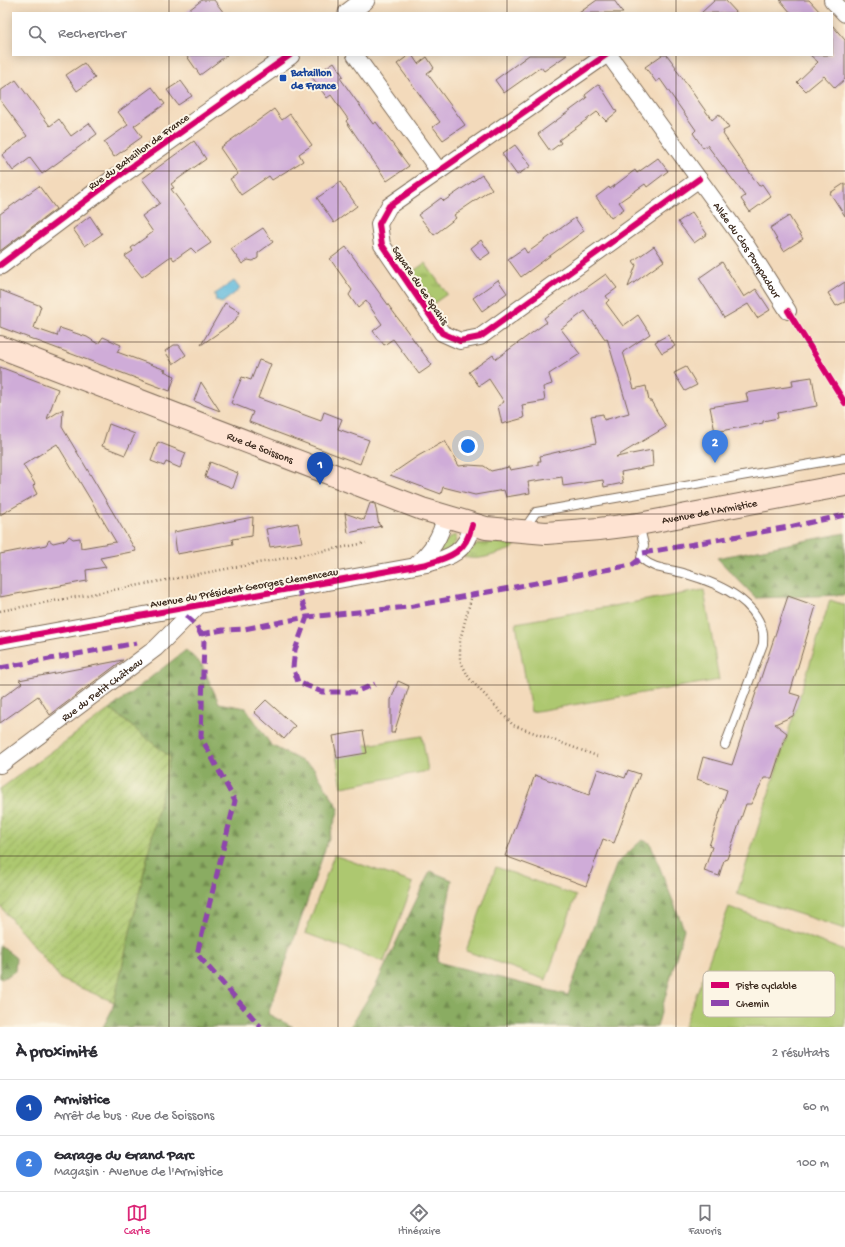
<!DOCTYPE html>
<html lang="fr">
<head>
<meta charset="utf-8">
<style>
  body { margin:0; font-family:"Gochi Hand",sans-serif; background:#f7f7f7; color:#2b2b33 }
  .you { position:absolute; left:468px; top:446px; width:14px; height:14px; margin:-10px; border:3px solid #fff; border-radius:50%; background:#1a73e8; box-shadow:0 0 0 6px #1a73e833 }
  .badge { display:grid; place-items:center; width:26px; height:26px; border-radius:50%; background:#db2777; color:#fff; font-size:13px; font-weight:700 }
  .pin { position:absolute; translate:-50% -33px; filter:drop-shadow(0 1px 2px #0008) }
  .pin::after { content:''; position:absolute; top:21px; width:14px; height:12px; background:inherit; clip-path:polygon(0 0,100% 0,50% 100%) }
  .list { margin:0; padding:0; list-style:none }
  h2 { display:flex; justify-content:space-between; align-items:center; height:52px; margin:0; padding:0 16px; font-size:17px }
  h2 small { font-size:13px; font-weight:400; color:#7c7c81 }
  .list li { display:grid; grid-template-columns:26px 1fr auto; gap:12px; align-items:center; box-sizing:border-box; height:56px; padding:0 16px; border-top:1px solid #e1e1e2 }
  .list b { display:block; font-size:15px; white-space:nowrap }
  .list p { margin:0; font-size:13px; white-space:nowrap; color:#7c7c81 }
  .list em { font-size:13px; font-style:normal; color:#7c7c81 }
  .icon { flex:none; width:22px; height:22px; fill:none; stroke:currentColor; stroke-width:2; stroke-linecap:round; stroke-linejoin:round }
  .map { position:relative; flex:none; width:845px; height:1027px; overflow:hidden }
  .search { position:absolute; background:#fff; box-shadow:0 2px 10px #0003; left:12px; right:12px; top:12px; height:44px; display:flex; align-items:center; gap:10px; box-sizing:border-box; padding:0 14px; border-radius:0px; color:#7c7c81; font-size:15px }
  .sheet { height:164px; background:#fff }
  nav { display:flex; justify-content:space-around; align-items:center; box-sizing:border-box; height:56px; border-top:1px solid #e1e1e2; background:#fff; font-size:11px; color:#7c7c81 }
  nav a { display:grid; justify-items:center; gap:2px }
  nav .on { color:#db2777 }
  .map>svg:first-child { display:block }
  .grass { fill:url(#grass-tufts); stroke:#747946 }
  .forest { fill:url(#forest-firs); stroke:#626b40 }
  .garden { fill:url(#garden-furrows); stroke:#747946 }
  .pitch { fill:#adc86f; stroke:#747946 }
  .water { fill:#5eb9dc; stroke:#4c727d }
  .building { fill:#cfacd8 }
  .lines { fill:none; stroke-linecap:round; stroke-linejoin:round }
  .service-casing { stroke:#7b6855; stroke-width:10 }
  .minor-casing { stroke:#7b6855; stroke-width:18 }
  .tertiary-casing { stroke:#7b6855; stroke-width:21 }
  .secondary-casing { stroke:#7b6855; stroke-width:24 }
  .path { stroke:#7b6855; stroke-width:2.5; stroke-dasharray:1 3; stroke-linecap:butt }
  .service { stroke:#fff; stroke-width:8 }
  .minor { stroke:#fff; stroke-width:16 }
  .tertiary { stroke:#fff; stroke-width:19 }
  .secondary { stroke:#fee3d2; stroke-width:22 }
  .quiet { stroke:#8e44ad; stroke-width:5; stroke-dasharray:10 5; stroke-linecap:butt }
  .cycleway-casing { stroke:#fcf5e5; stroke-width:8 }
  .cycleway { stroke:#d6006c; stroke-width:6 }
  .grid { fill:none; stroke:#3b2a1e; stroke-width:1; stroke-opacity:0.55 }
  .transit-dot { fill:#1a4fb4; stroke:#fcf5e5; stroke-width:1.5 }
  .labels { text-anchor:middle; stroke-width:4; stroke-linejoin:round; paint-order:stroke }
  .transit-label { font-size:11px; font-weight:bold; fill:#164399; stroke:#fcf5e5; text-anchor:start }
  .street-label { font-size:11px; fill:#3b2a1e; stroke:#fcf5e5 }
  .key { fill:#fcf5e5; stroke:#c2b8a9; stroke-width:1 }
  .key-label { font-size:11px; fill:#3b2a1e }
</style>
</head>
<body>
<div class="map">
<svg width="845" height="1027" viewBox="0 0 845 1027">
  <defs>
    <pattern id="grass-tufts" width="24" height="20" patternUnits="userSpaceOnUse"><rect width="24" height="20" fill="#adc86f"/><path d="M3 7l-1-3M5 7V3M7 7l1-3M15 17l-1-3M17 17v-4M19 17l1-3" fill="none" stroke="#8ea35b"/></pattern>
    <pattern id="forest-firs" width="22" height="20" patternUnits="userSpaceOnUse"><rect width="22" height="20" fill="#8aac62"/><path d="M5 1l3.5 6h-7zM16 11l3.5 6h-7z" fill="#728c50"/></pattern>
    <pattern id="garden-furrows" width="10" height="10" patternUnits="userSpaceOnUse"><rect width="10" height="10" fill="#adc86f"/><path d="M-1 1l2-2M0 10L10 0M9 11l2-2" fill="none" stroke="#8ea35b"/></pattern>
  </defs>
  <rect width="100%" height="100%" fill="#fcf5e5"/>
  <filter id="ink" filterUnits="userSpaceOnUse"><feTurbulence type="fractalNoise" baseFrequency=".025" numOctaves="2"/><feDisplacementMap in="SourceGraphic" scale="8" xChannelSelector="R" yChannelSelector="G"/><feConvolveMatrix kernelMatrix="1 2 1 2 8 2 1 2 1" color-interpolation-filters="sRGB"/></filter>
  <filter id="wash" filterUnits="userSpaceOnUse"><feTurbulence type="fractalNoise" baseFrequency=".012" numOctaves="4" result="noise"/><feDisplacementMap in="SourceGraphic" scale="16" xChannelSelector="R" yChannelSelector="G"/><feGaussianBlur stdDeviation="0.9" result="paint"/><feColorMatrix in="noise" values="0 0 0 0 0 0 0 0 0 0 0 0 0 0 0 0 0 1.4 0 .05"/><feComposite in="paint" operator="in"/></filter>
  <g filter="url(#wash)">
    <rect width="100%" height="100%" fill="#f3dabb"/>
    <path class="grass" d="M425 263 447 294 434 303 412 272Z
      M456 535C458 550 440 554 429 559 436 553 448 536 456 535Z
      M496 542 516 545 512 549C498 553 476 563 463 556L478 544Z"/>
    <path class="forest" d="M845 533V595L756 598 717 558Z
      M186 650 202 665 219 703 246 708 271 745 313 767 339 809 268 1014 293 1027H103L112 1010 170 757 110 709Z
      M642 840 650 843 684 929 657 1027H350L375 987 430 871 452 880 437 962 568 995 617 863Z
      M0 945 16 958 15 971 6 977 0 978Z"/>
    <path class="garden" d="M110 709 170 757 114 1002 62 980 0 906V789Z"/>
    <path class="pitch" d="M704 590 719 680 531 712 516 623Z
      M830 600 845 605V929L737 894Z
      M422 736 428 771 342 787 335 750Z
      M334 855 413 883 384 962 305 933Z
      M496 867 576 896 546 980 466 951Z
      M729 907 845 951V1027H684Z"/>
    <path class="water" d="M234 281 240 289 222 303 216 301 215 294Z"/>
    <g id="blocks">
      <path class="building" d="M202 0H214L224 13H185Z
        M597 0H614L623 13H579Z
        M715 0H725L737 13H701Z
        M780 0H809L821 13H791Z
        M832 25 845 40V79L835 88 824 76 806 91 797 82 818 62 810 55H832Z
        M186 55H227L200 75Z
        M409 55H412L418 64 427 57 434 68 427 73 465 125 443 140 433 127 440 122 397 64Z
        M529 55H567L544 71 541 67 504 93 495 80Z
        M662 55H667L676 67 675 68 712 120 719 114 729 128 723 131 724 133 723 134 759 186 762 184 771 197 750 212 741 199 745 196 707 145 703 148 693 133 696 130 660 79 656 82 645 67Z
        M334 62 343 76 340 78 373 124 376 122 409 166 387 181 346 121 348 119 331 95 327 98 312 77Z
        M84 63 95 78 77 91 66 75Z
        M16 80 50 126 59 119 71 136 89 123 97 134 42 174 30 158 13 171 2 155 27 136 0 100V91Z
        M181 81 192 96 178 105 167 90Z
        M599 84 617 112 606 121 597 112 559 140 561 143 550 151 538 134 587 98 585 95Z
        M152 87 165 104 134 126 142 137 114 157 104 142 128 125 118 112Z
        M274 109 282 120 290 114 312 145 299 154 303 161 272 180 269 176 241 195 230 179 238 174 220 148Z
        M194 141 206 159 171 184 174 188 171 189 211 243 196 253 191 248 174 260 171 256 142 277 125 256 133 251 131 248 153 232 142 216 160 203 142 179Z
        M515 145 531 166 517 175 502 154Z
        M658 158 668 171 647 187 645 184 619 202 624 209 611 218 596 197 609 187 610 189 635 170 637 173Z
        M482 175 492 189 454 215 456 218 434 235 418 215 441 198 444 201Z
        M340 182 357 206 334 223 317 198Z
        M845 183V216L830 193Z
        M39 186 56 209 0 251V214Z
        M692 212 707 234 694 243 678 222Z
        M90 216 102 234 85 246 73 229Z
        M789 216 803 239 784 251 770 228Z
        M575 218 584 231 521 277 508 259 524 248 527 253Z
        M263 228 273 242 258 253V258L253 261 248 260 242 264 231 249Z
        M481 240 490 253 480 260 471 248Z
        M654 246 664 261 628 287 636 265 633 261Z
        M346 247 432 365 419 374 393 339 384 345 373 331 382 324 366 301 358 308 349 295 352 290 330 259Z
        M722 262 744 297 756 289 770 310 757 318 748 304 724 318 699 278Z
        M606 274 617 288 606 296 609 300 606 303 623 326 638 315 650 334 623 352 634 389 646 386 649 401H651L666 427 616 457 652 450 653 466 621 472 623 483 604 487 603 480 563 486 562 477 528 482 530 493 506 497 504 490 475 495 443 487 441 494 390 475 418 456 445 441 459 466 468 465 484 466 491 471 509 467 510 470 538 465V461H541L540 456 596 443 591 416 603 414 604 420 629 413 607 338 605 339 585 311 561 329 580 354 549 374 552 384 543 387 545 401 522 405 524 418 502 424 498 406 504 402 489 379 479 386 469 372 493 355 496 359 547 322 544 318Z
        M498 280 507 293 482 311 473 298Z
        M845 282V302L836 306 828 293Z
        M0 290 41 306 34 328 57 336 60 328 87 337 98 344 103 337 121 345 117 352 166 370 164 371 175 376 170 391 0 327Z
        M225 303 240 312 234 322 201 345Z
        M668 335 675 346 662 353 655 342Z
        M174 345H179L186 355 173 364 165 351Z
        M259 360 271 364 258 398 321 421 324 412 342 419 338 429 369 440 360 464 249 422 253 412 231 403 242 377 251 380Z
        M0 367 58 389 47 419 63 409 62 427 136 551 100 558 106 567 86 570 87 581 0 597V554L46 545 49 540 53 543 66 540 69 536 73 539 80 538 81 548 116 542 57 444 23 465 35 484 33 486 37 494 0 515Z
        M686 367 697 385 685 391 674 373Z
        M812 377 817 406 777 413 778 418 763 421V423L715 432 710 407 748 401 746 393 793 386 792 380Z
        M201 382 220 411 194 401Z
        M109 424 135 434 125 455 102 446Z
        M158 442 186 453 180 468 166 462 164 466 151 461Z
        M210 462 238 473 233 488 205 477Z
        M370 503 375 504 379 525 382 526 348 533 345 513 364 520Z
        M253 517 252 536 232 539 233 544 177 554 174 532Z
        M298 523 302 542 270 547 266 529Z
        M788 596 816 606 790 693 800 696 793 716 775 724 787 733 772 778H764L751 804H746L727 859 724 860 719 876 704 871 712 847 709 846 727 790 697 779 703 757 732 765Z
        M123 660 50 715 38 696 0 723V699L22 683 19 680Z
        M398 681 409 686 394 733H391V700Z
        M266 700 295 726 284 739 254 712Z
        M363 731 367 753 337 758 333 736Z
        M598 769 625 778 628 770 640 774 614 843 603 839 586 886 505 856 535 775 589 795Z"/>
    </g>
  </g>
  <g filter="url(#ink)">
    <use href="#blocks" fill-opacity="0" stroke="#7b6855" stroke-width="1"/>
    <g class="lines">
      <g class="service-casing">
        <path id="service" d="M639 524 644 545 641 558C656 571 668 568 686 574 714 582 753 598 762 629 764 633 763 639 763 644L725 745
          M525 528 536 512 845 458"/>
      </g>
      <g class="minor-casing">
        <g id="minor">
          <path d="M832 0 845 14"/>
          <path d="M355 55 439 171"/>
          <path d="M606 55 389 206 379 224 382 245 442 333 460 341 480 337 699 179"/>
          <path id="s1" d="M609 55 743 240 788 311"/>
          <path d="M415 566C431 551 441 538 445 516"/>
          <path d="M0 641 427 564C451 557 466 552 472 525"/>
          <path id="s2" d="M0 765 156 648 198 606"/>
        </g>
      </g>
      <g class="tertiary-casing">
        <path id="tertiary" d="M348 13 365 0
          M0 265 113 180 290 55"/>
      </g>
      <g class="secondary-casing">
        <g id="secondary">
          <path id="s3" d="M0 347 422 509 486 528 546 533 599 529 639 524 845 485"/>
        </g>
      </g>
      <path class="path" d="M796 324 845 403
        M472 595 460 640V660L469 678 513 725 597 756
        M0 611 366 543"/>
      <use href="#service" class="service"/>
      <use href="#minor" class="minor"/>
      <use href="#tertiary" class="tertiary"/>
      <use href="#secondary" class="secondary"/>
      <path class="quiet" d="M643 553 789 527 845 515
        M298 587 307 617 408 607 632 565 641 558
        M186 616 196 625 204 641 201 737 235 801 197 954 261 1027
        M201 634 223 630 244 629 307 617 295 650 293 667 298 682 322 692H355L375 684
        M0 668 137 643"/>
      <g class="cycleway-casing">
        <path id="cycleway" d="M606 55 389 206 379 224 382 245 442 333 460 341 480 337 699 179
          M0 265 113 180 290 55
          M788 311 845 403
          M0 641 427 564C451 557 466 552 472 525"/>
      </g>
      <use href="#cycleway" class="cycleway"/>
    </g>
  </g>
  <path class="grid" d="M169 0V13M338 0V13M507 0V13M676 0V13M169 55V1027M338 55V1027M507 55V1027M676 55V1027M0 171H845M0 342H845M0 514H845M0 685H845M0 856H845"/>
  <rect class="transit-dot" x="279" y="74" width="8" height="8" rx="2"/>
  <g class="labels">
    <g class="transit-label">
      <text x="291" y="76">Bataillon<tspan x="291" dy="13">de France</tspan></text>
    </g>
    <g class="street-label">
      <text transform="translate(138 151) rotate(-36)" y="4">Rue du Bataillon de France</text>
      <text dy="4" stroke="none"><textPath href="#s1" startOffset="239">Allée du Clos Pompadour</textPath></text>
      <text transform="translate(421 285) rotate(56)" y="4">Square du 6e Spahis</text>
      <text dy="4" stroke="none"><textPath href="#s3" startOffset="279">Rue de Soissons</textPath></text>
      <text dy="4" stroke="none"><textPath href="#s3" startOffset="744">Avenue de l'Armistice</textPath></text>
      <text transform="translate(244 587) rotate(-10)" y="4">Avenue du Président Georges Clemenceau</text>
      <text dy="4" stroke="none"><textPath href="#s2" startOffset="127">Rue du Petit Château</textPath></text>
    </g>
  </g>
  <rect x="703" y="971" width="132" height="46" rx="6" class="key"/>
  <rect x="711" y="982" width="18" height="6" fill="#d6006c"/>
  <rect x="711" y="1000" width="18" height="6" fill="#8e44ad"/>
  <g class="key-label">
    <text x="736" y="989">Piste cyclable</text>
    <text x="736" y="1007">Chemin</text>
  </g>
</svg>
<div class="you"></div>
<div class="pin badge" style="left:320px;top:485px;background:#1a4fb4">1</div>
<div class="pin badge" style="left:715px;top:463px;background:#3f7fe0">2</div>
<div class="search"><svg class="icon" aria-label="search" viewBox="0 0 24 24"><circle cx="10" cy="10" r="6"/><path d="M15 15l6 6"/></svg>Rechercher</div>
</div>
<section class="sheet">
<h2>À proximité<small>2 résultats</small></h2>
<ul class="list">
<li><span class="badge" style="background:#1a4fb4">1</span><div><b>Armistice</b><p>Arrêt de bus · Rue de Soissons</p></div><em>60 m</em></li>
<li><span class="badge" style="background:#3f7fe0">2</span><div><b>Garage du Grand Parc</b><p>Magasin · Avenue de l'Armistice</p></div><em>100 m</em></li>
</ul>
</section>
<nav>
<a class="on"><svg class="icon" aria-label="map" viewBox="0 0 24 24"><path d="M3 6l6-2 6 2 6-2v14l-6 2-6-2-6 2zM9 4v14M15 6v14"/></svg>Carte</a>
<a><svg class="icon" aria-label="directions" viewBox="0 0 24 24"><path d="M12 3l9 9-9 9-9-9zM9 14v-3h6M13 9l2 2-2 2"/></svg>Itinéraire</a>
<a><svg class="icon" aria-label="saved" viewBox="0 0 24 24"><path d="M7 4h10v16l-5-4-5 4z"/></svg>Favoris</a>
</nav>
</body>
</html>
